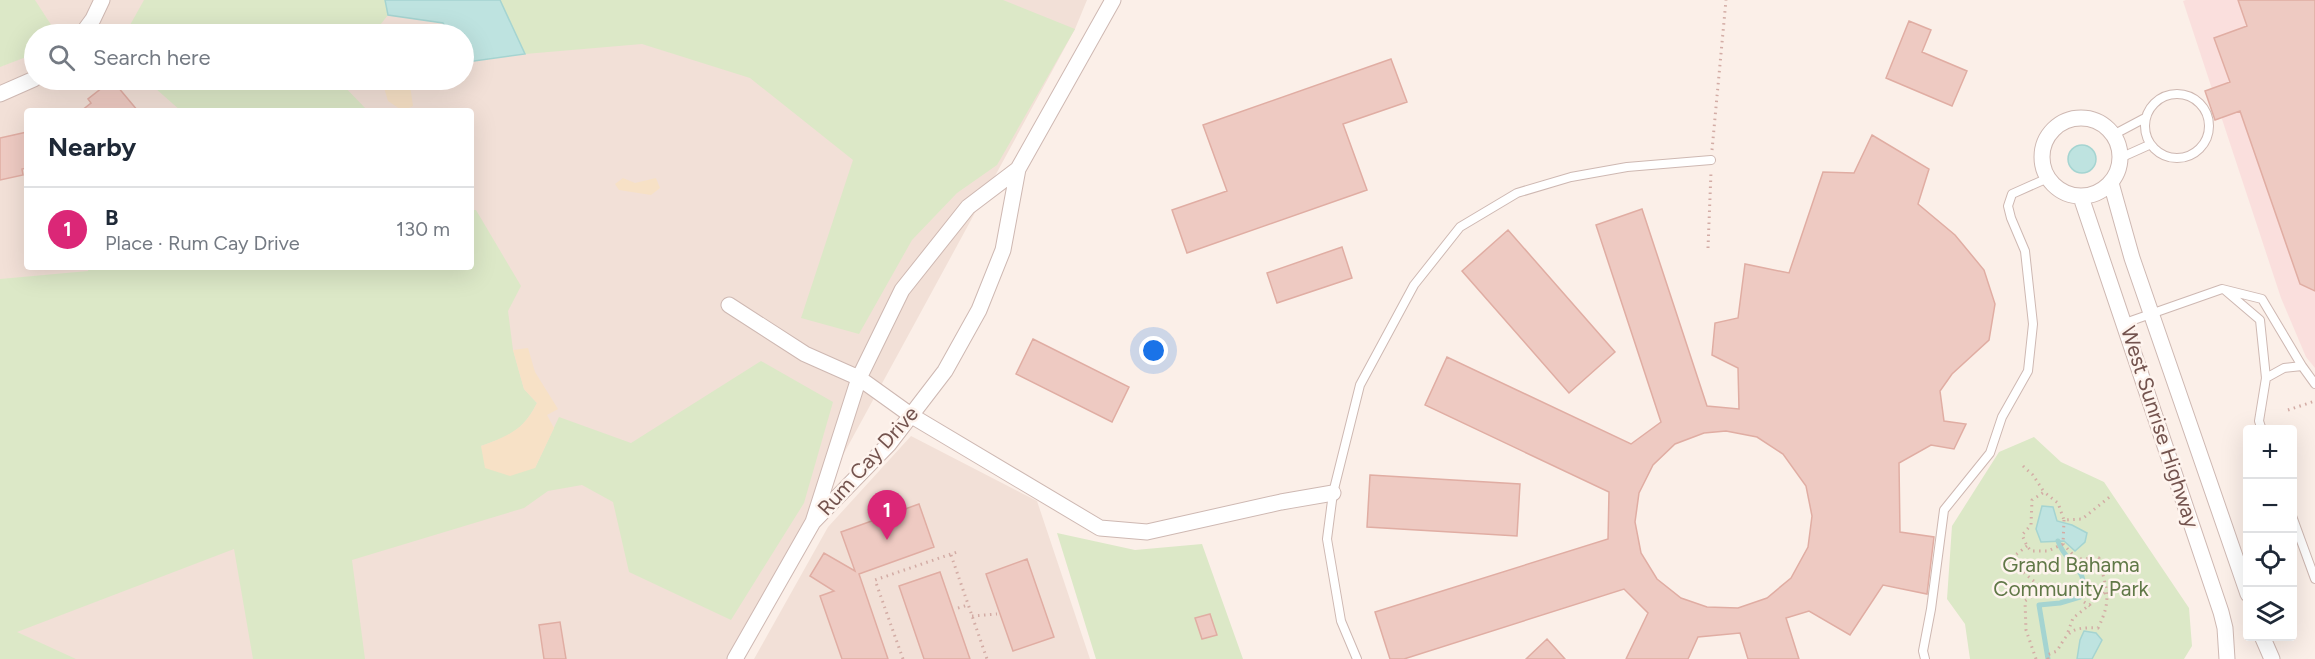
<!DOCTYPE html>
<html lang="en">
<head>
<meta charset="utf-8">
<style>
  body { margin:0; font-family:Figtree,sans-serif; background:#f6f6f7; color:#1f2937 }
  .controls { position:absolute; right:18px; bottom:18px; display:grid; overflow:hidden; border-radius:6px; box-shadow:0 6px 24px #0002 }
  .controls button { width:54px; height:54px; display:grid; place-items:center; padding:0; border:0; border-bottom:2px solid #e0e1e3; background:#fff; color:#1f2937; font:30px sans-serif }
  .you { position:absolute; left:1154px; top:351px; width:21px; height:21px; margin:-15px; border:4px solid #fff; border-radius:50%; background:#1a73e8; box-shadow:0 0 0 9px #1a73e833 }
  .badge { display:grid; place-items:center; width:39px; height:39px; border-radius:50%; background:#db2777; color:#fff; font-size:20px; font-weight:700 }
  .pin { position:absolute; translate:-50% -50px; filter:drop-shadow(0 2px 3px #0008) }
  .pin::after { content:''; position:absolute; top:32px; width:21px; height:18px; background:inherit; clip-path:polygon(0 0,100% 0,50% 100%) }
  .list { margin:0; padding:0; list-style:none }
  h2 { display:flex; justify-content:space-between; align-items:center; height:78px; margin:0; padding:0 24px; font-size:26px }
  h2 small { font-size:20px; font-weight:400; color:#747a83 }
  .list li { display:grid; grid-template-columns:39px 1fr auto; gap:18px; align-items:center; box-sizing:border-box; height:84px; padding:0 24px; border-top:2px solid #e0e1e3 }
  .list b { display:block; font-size:22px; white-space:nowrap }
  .list p { margin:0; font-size:20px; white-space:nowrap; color:#747a83 }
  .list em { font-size:20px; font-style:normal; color:#747a83 }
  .icon { flex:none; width:33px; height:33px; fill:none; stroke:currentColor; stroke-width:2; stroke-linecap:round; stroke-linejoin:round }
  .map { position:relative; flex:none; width:2315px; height:659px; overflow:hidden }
  .search { position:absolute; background:#fff; box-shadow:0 6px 24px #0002; left:24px; top:24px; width:450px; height:66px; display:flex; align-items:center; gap:15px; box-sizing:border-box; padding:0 21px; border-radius:33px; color:#747a83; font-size:22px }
  .panel { position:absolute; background:#fff; box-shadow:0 6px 24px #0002; left:24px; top:108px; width:450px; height:162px; border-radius:6px }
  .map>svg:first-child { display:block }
  .residential { fill:#f2e0d7; fill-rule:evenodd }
  .commercial { fill:#fadfdd }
  .green { fill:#dce8c7 }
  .sand { fill:#f7e1c6 }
  .water { fill:#bee3e0; stroke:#a5d4d1; stroke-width:1.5 }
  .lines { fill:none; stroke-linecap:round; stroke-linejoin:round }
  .stream { stroke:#a5d4d1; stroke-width:5 }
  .building { fill:#eecac2; stroke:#e0ada3; stroke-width:1.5; fill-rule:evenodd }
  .service-casing { stroke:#ceb8b2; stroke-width:10 }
  .minor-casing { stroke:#ceb8b2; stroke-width:17 }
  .path { stroke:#d3aca5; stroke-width:3; stroke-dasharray:1.5 4.5; stroke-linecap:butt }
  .service { stroke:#fff; stroke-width:8 }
  .minor { stroke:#fff; stroke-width:15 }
  .labels { text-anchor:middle; stroke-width:5; stroke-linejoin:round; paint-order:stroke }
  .street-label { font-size:21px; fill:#73534e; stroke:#fef4ee }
  .park-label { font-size:21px; fill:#607847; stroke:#fef4ee }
</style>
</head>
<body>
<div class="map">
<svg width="2315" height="659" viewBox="0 0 2315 659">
  <rect width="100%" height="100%" fill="#fbefe8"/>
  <path class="residential" d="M0 0H1087L1075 29 732 659H0ZM34 34H464V80H34ZM27 111H471V267H27Z
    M911 436 1037 501 1090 659H754L828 527Z"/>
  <path class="commercial" d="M2186 0H2315V368L2306 357 2281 298 2183 1Z"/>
  <path class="green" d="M0 0H35L57 34H34V54L0 67Z
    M144 0H385L388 15 373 34H125Z
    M500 0H1003L1075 29 997 165 957 193 912 240 859 334 801 318 853 160 750 78 642 44 525 54Z
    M146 80H340L339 81 368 111H181Z
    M471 210H476L521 286 508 311 513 350 524 389 537 403C523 431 509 436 481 446L535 468 559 417 631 443 761 361 833 402 804 503 731 620 629 572 613 502 582 485 548 491 524 508 352 560 365 659H253L234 549 17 632 76 659H0V279L88 271 89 267H471Z
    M2034 437 2061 462 2104 482 2189 608 2192 646 2184 659H1970L1965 624 1947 599 1952 526 1999 452Z
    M1057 533 1135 550 1202 544 1243 659H1096Z"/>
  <path class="sand" d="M373 80H402L410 85 413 106 403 111 388 101 382 81Z
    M623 178 635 183 656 178 660 188 651 195 619 190 615 184Z
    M528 348 535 372 558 409 547 415 554 428 535 468 510 476 485 468 481 446C508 436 524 430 537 403L524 389 513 350Z"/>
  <path class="water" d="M385 0H500L525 54 467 62 464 56V34H450L443 23 388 15Z
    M2068 159a14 14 0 1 1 28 0a14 14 0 1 1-28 0Z
    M2042 506 2053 507 2057 521 2072 525 2087 533 2085 542 2075 551 2064 541 2041 542 2036 529Z
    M2084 631 2096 633 2102 640 2092 659H2077L2080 640Z"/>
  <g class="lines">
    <path class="stream" d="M2048 659 2039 605 2060 603 2080 597C2092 568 2066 566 2058 541"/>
  </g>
  <path class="building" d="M2238 0H2315V291L2300 284 2240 111 2215 120 2205 91 2230 82 2214 38 2247 26Z
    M1909 21 1931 30 1922 52 1967 71 1952 106 1886 78Z
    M1391 59 1407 102 1343 124 1367 190 1187 253 1172 210 1227 191 1203 125Z
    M112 80 138 111H81L91 103 88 99Z
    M27 132V168L22 169 23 175 0 180V138Z
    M1872 135 1929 169 1918 204 1955 235 1984 270 1995 304 1989 340 1952 374 1940 391 1944 421 1966 424 1954 449 1931 445 1899 463 1900 532 1934 537 1927 594 1883 585 1850 635 1809 611 1786 618 1799 659H1748L1740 633 1698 637 1688 659H1626L1648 613 1624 589 1404 659H1390L1375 612 1608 539 1609 492 1425 405 1447 357 1631 444 1661 422 1596 225 1642 209 1707 406 1739 409 1738 368 1712 355 1715 323 1738 318 1745 264 1789 273 1823 172 1854 173ZM1726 431 1757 437 1783 454 1806 486 1812 516 1808 547 1791 578 1767 598 1738 608 1707 607 1681 598 1657 579 1641 553 1635 522 1639 493 1653 465 1675 444 1704 433Z
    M1508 230 1615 352 1569 393 1462 271Z
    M1342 247 1352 278 1277 303 1267 273Z
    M1033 339 1129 387 1112 422 1016 374Z
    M1370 475 1520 484 1517 536 1367 527Z
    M919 504 934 547 859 574 888 659H842L820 596 834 591 810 576 824 553 855 571 841 532Z
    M1027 559 1054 637 1013 651 986 574Z
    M940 572 970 659H924L899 586Z
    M1210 614 1217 635 1202 639 1195 618Z
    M560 622 566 659H544L539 625Z
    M1547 639 1565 659H1526Z"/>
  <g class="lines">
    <g class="service-casing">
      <path id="service" d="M2145 126a32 32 0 1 1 64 0a32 32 0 1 1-64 0Z
        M2113 135 2145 118
        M2120 158 2149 145
        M2226 291 2260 320 2266 378 2259 421 2262 430
        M2125 323 2222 289 2262 299 2302 366
        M2266 378 2284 368 2302 366 2315 384
        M2292 516 2315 579
        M1357 659 1341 621 1327 539 1333 493 1360 385 1414 285 1460 227 1517 193 1571 177 1627 167 1711 160
        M1925 659 1923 651 1931 609 1944 510 1990 453 2002 417 2028 371 2033 324 2025 251 2011 218 2008 206 2012 194 2048 178"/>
    </g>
    <g class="minor-casing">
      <path id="minor" d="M82 34 93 19 102 0
        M0 94 34 79
        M2042 157a39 39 0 1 1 78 0a39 39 0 1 1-78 0Z
        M2111 183 2132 258 2248 594
        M2081 197 2221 612 2225 628 2227 659
        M729 305 805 354 859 378 912 416 1100 528 1147 532 1281 502 1333 493
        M813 522 889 444 945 371 979 310 1003 250 1018 169 1113 0
        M2262 636 2272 659
        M735 659 813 522 859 378 902 290 968 207 1018 169"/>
    </g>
    <path class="path" d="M1712 150 1726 0
      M1708 248 1711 172
      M2288 410 2315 401
      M2023 466 2033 475 2044 492
      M2063 544 2048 551H2031L2027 546 2022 535 2031 525 2032 500 2044 492 2058 503 2064 520 2082 519 2112 495
      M2027 546 2009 560 2043 589
      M951 555 987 659
      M2084 602 2090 606
      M958 608 968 605
      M972 616 997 614
      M2068 632 2073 618 2107 591
      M903 659 875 580 960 551
      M2036 659 2026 630 2025 601 2043 589 2075 591
      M2048 659 2047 655 2057 651C2069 630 2072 627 2098 628 2113 598 2106 590 2099 558L2077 559 2063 544 2064 520"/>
    <use href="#service" class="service"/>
    <use href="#minor" class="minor"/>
  </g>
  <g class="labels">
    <g class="street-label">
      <text transform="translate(2160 427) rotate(72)" y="7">West Sunrise Highway</text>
      <text transform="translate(868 461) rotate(-48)" y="7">Rum Cay Drive</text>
    </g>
    <g class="park-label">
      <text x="2071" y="572">Grand Bahama<tspan x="2071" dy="24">Community Park</tspan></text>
    </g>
  </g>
</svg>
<div class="controls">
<button>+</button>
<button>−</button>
<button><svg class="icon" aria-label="locate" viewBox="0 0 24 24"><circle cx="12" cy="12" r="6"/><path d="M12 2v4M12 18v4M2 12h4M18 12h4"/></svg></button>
<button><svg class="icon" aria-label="layers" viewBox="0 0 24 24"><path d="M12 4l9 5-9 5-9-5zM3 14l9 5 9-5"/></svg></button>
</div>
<div class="you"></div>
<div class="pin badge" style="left:887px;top:540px">1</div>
<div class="search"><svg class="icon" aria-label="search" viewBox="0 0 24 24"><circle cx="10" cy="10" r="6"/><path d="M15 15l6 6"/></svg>Search here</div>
<section class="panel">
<h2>Nearby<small></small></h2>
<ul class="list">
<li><span class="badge">1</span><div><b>B</b><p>Place · Rum Cay Drive</p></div><em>130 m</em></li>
</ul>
</section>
</div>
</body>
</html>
